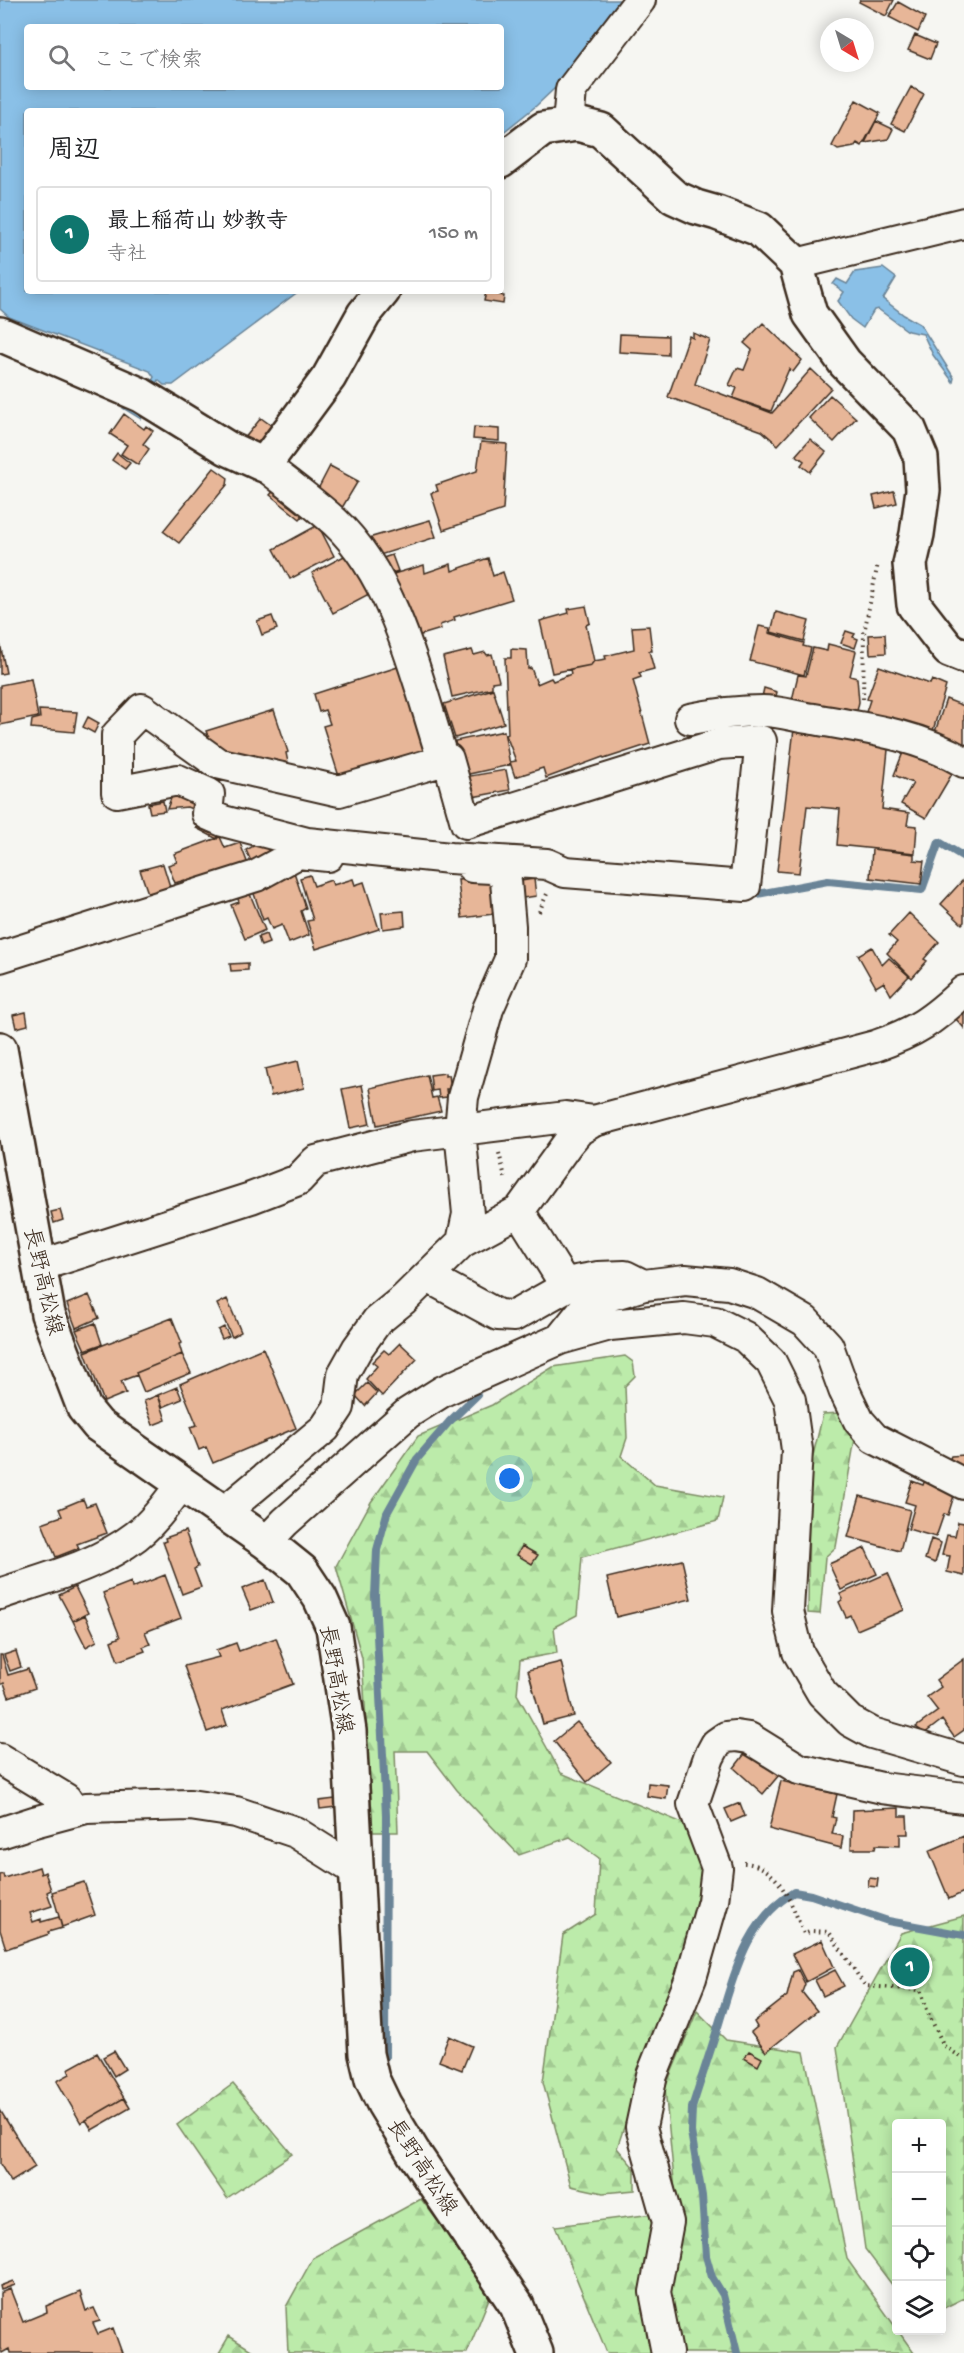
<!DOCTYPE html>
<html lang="ja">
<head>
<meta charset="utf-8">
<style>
  body { margin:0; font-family:"Gochi Hand","Klee One",sans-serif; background:#f2f2f2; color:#202124 }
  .controls { position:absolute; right:18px; bottom:18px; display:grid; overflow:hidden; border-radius:6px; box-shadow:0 3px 15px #0003 }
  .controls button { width:54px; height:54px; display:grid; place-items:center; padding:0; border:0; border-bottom:2px solid #e0e0e0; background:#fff; color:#202124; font:30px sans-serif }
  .compass { position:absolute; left:820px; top:18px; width:54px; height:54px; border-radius:50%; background:#fff; box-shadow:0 3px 15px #0003; rotate:142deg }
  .you { position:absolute; left:510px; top:1479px; width:21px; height:21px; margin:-15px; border:4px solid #fff; border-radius:50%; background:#1a73e8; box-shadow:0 0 0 9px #1a73e833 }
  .badge { display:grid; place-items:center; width:39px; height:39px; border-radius:50%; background:#0f766e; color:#fff; font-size:20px; font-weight:700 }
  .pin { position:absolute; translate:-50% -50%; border:3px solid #fff; box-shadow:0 2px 6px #0006 }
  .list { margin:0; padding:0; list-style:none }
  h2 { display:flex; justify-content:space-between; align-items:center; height:78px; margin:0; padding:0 24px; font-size:26px }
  h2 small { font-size:20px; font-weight:400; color:#757577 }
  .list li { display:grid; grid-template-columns:39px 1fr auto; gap:18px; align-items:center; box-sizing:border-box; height:96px; margin:0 12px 12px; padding:0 12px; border:2px solid #e0e0e0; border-radius:6px }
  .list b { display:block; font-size:22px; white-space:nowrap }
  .list p { margin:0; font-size:20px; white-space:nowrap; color:#757577 }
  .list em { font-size:20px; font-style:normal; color:#757577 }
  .icon { flex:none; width:33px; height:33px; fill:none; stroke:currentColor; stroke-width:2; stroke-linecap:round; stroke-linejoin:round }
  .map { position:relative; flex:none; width:964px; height:2353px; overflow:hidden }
  .search { position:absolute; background:#fff; box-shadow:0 3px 15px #0003; left:24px; top:24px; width:480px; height:66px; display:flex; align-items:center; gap:15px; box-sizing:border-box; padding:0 21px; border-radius:6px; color:#757577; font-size:22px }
  .panel { position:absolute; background:#fff; box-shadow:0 3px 15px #0003; left:24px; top:108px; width:480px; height:186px; border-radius:6px }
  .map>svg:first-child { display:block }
  .forest { fill:url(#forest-firs); stroke:#7c8a64; stroke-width:1.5 }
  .water { fill:#8ac0e7; stroke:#6a8497; stroke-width:1.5; fill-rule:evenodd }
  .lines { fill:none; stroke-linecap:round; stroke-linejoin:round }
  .stream { stroke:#6a8497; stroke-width:8 }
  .building { fill:#e7b698; stroke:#3b2a1e; stroke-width:1.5 }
  .minor-casing { stroke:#3b2a1e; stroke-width:34 }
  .major-casing { stroke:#3b2a1e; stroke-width:38 }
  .path { stroke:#3b2a1e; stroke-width:4; stroke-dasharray:1.5 4.5; stroke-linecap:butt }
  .minor { stroke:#f6f6f2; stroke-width:30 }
  .major { stroke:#f6f6f2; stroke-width:33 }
  .labels { text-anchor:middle; stroke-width:6; stroke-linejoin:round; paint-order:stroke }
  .street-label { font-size:22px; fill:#3b2a1e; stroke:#f6f6f2 }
</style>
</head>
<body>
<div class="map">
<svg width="964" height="2353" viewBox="0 0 964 2353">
  <defs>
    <pattern id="forest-firs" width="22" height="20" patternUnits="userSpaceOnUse" patternTransform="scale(1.5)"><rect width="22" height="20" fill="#bcebaa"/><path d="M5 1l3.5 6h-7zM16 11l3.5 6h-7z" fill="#a2ca92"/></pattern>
  </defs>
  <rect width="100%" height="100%" fill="#f6f6f2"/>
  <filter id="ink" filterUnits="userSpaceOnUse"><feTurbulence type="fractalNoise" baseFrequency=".0167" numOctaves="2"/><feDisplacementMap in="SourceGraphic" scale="12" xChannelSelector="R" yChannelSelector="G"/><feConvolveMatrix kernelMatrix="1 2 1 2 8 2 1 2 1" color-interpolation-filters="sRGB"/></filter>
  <g filter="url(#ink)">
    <path class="forest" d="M625 1356 633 1362 635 1376 625 1386 627 1438 621 1456 655 1485 723 1497 718 1521 582 1557 577 1615 554 1627 557 1653 520 1660 517 1694 561 1773 690 1826 703 1867 692 1924 617 2148 635 2169V2190L603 2193 571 2186 543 2082 563 1935 596 1914 599 1858 570 1837 519 1855 457 1790 427 1751H395L398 1832H373L362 1658 336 1566 371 1502 418 1436 492 1405 553 1367Z
      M840 1413 856 1433 836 1547 825 1557 820 1614 808 1613 809 1472 823 1414Z
      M964 1916V2298L942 2309V2124H896V2290L865 2249 837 2047 901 1933Z
      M697 2011 726 2040 804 2052 847 2259 914 2353H607L555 2226 677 2211 665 2088Z
      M233 2084 292 2154 227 2198 177 2125Z
      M421 2199 492 2291 467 2353H288L286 2307 313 2258Z
      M229 2336 256 2353H219Z"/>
    <path class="water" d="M0 0H620L556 87 536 106 501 134V111H27V291H299L173 385H164L158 380 141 407 146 411 141 419 123 408 127 403 138 406 154 377 150 371 9 317 0 309ZM27 27H501V87H27Z
      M883 268 896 278 883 299 904 315 920 324 954 378 953 382 933 355 923 334 908 331 878 309 874 310 863 328 851 319 838 301 844 292 833 284 837 279 847 284 855 272Z"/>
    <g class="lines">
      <path class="stream" d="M747 896 828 881 922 890 939 842 964 857
        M385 2057 386 1815 375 1596 377 1550 387 1513 417 1459 449 1422 477 1395
        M737 2353 723 2295 712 2277 706 2256 702 2196 691 2132 692 2108C701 2079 711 2050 720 2020 735 1972 747 1920 794 1892L811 1895 888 1921 964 1935"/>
    </g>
    <path class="building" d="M860 0H894L886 16 859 2Z
      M898 2 925 17 918 32 889 17Z
      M915 35 936 44 930 59 908 50Z
      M911 87 924 94 905 131 891 124Z
      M856 100 880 113 862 146 857 143 854 147 838 150 832 146Z
      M876 121 893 129 888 139 865 143Z
      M486 292 504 296 503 304 484 301Z
      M763 323 802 360 793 372 789 369 771 411 733 398 737 388 729 385 737 368 744 370 752 350 744 343Z
      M693 333 710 340 695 384 772 413 811 369 831 388 778 445 762 431 668 397 689 336 693 338Z
      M620 334 668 336V355L619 352Z
      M830 395 856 418 834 442 809 418Z
      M124 414 144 429 146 426 153 431 143 444 149 449 138 465 121 454 127 445 110 434Z
      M261 418 276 429 267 442 253 446 244 439Z
      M474 427 499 429V441L473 439Z
      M810 439 826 452 810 472 801 465 804 461 796 455Z
      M481 442 507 444 503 510 443 530 431 493 438 491 436 485 477 471Z
      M117 453 130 463 125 469 112 460Z
      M330 466 358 481 339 513 315 495Z
      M214 468 228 478 227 485 179 543 163 531Z
      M277 487 307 511 300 519 270 495Z
      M894 491 897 503 876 508 873 496Z
      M430 520 436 537 380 555 367 542 372 537Z
      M318 525 334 556 290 579 274 549Z
      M348 554 369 594 333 613 312 573Z
      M392 555 398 571 389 574 383 558Z
      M488 558 493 576 503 572 512 599 454 617 455 620 440 625 441 629 411 638 390 575 424 565 425 573 451 564 452 571Z
      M586 606 590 623 586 625 594 661 591 665 552 673 540 621 569 613 568 609Z
      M776 612 809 621 804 641 771 632Z
      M272 616 277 629 262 635 257 621Z
      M649 626 652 651H649L654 669 639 673 641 677 633 680 650 744 604 759 603 757 546 778 543 768 515 777 510 762 516 761 506 735 508 734 505 658H511V649L527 650 528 669 531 668 537 684 551 678 553 681 571 674 570 669 591 665 594 661 606 659 605 656 634 649 632 627Z
      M759 626 770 628 769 633 804 643 803 646 811 648 804 675 750 661Z
      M846 631 855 634 853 637 858 639 855 648 841 643Z
      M885 634 886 653 870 654 869 635Z
      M0 643 6 673 0 674Z
      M828 644 856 651 850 676 857 678 859 702 857 711 844 708 843 714 792 700 798 675 806 676 813 648 827 651Z
      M472 650 474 655 485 652 487 655 492 654 499 681 492 682V688L452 697 443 657Z
      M404 665 418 708 441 701 453 739 342 786 323 726 330 724 325 710 319 712 314 694Z
      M879 666 930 684 932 680 946 686 932 734 866 712 870 700 867 699Z
      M31 679 38 717 0 725V685Z
      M764 688 777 692 775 700 762 697Z
      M493 689 504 723 455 738 444 704Z
      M946 699 964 706V746L934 735Z
      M39 710 77 712 74 732 31 728 32 720 40 718Z
      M274 710 288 752 286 753 289 767 216 755 206 731Z
      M88 717 99 723 94 733 83 727Z
      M794 729 889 740 882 809 909 813 907 825 917 826 915 853 837 845 840 809 807 806 799 873 777 871Z
      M504 731 510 765 460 776 455 741Z
      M906 745 956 767 926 818 901 804 913 783 894 775Z
      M506 770 510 790 467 798 464 777Z
      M176 785 206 795 200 812 187 807 167 809Z
      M163 801 165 811 150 813 148 804Z
      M201 818 222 829 217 839 196 828Z
      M276 834 285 852 254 868 246 850Z
      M220 837 225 848 240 843 249 867 188 890 185 880 175 883 168 865 177 862 174 854Z
      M872 849 914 854V860L924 861 921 884 870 878Z
      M163 864 172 893 150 899 140 870Z
      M294 872 306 908 301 911 309 935 289 943 282 925 272 929 267 918 263 920 250 882Z
      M310 875 314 886 331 880 333 885 353 879 355 885 364 882 379 929 316 949 307 921 313 920 300 878Z
      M471 879 498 884 501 913 462 918 458 880Z
      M534 879 536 896 523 898 521 881Z
      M964 879V922L962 924 941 904Z
      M247 887 265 930 245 939 231 905 239 902 236 893Z
      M404 911 405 926 383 929 381 913Z
      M909 913 939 942 924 959 927 961 912 978 887 953 897 942 889 935Z
      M266 934 269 943 261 946 258 937Z
      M872 947 882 965 889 958 909 976 891 995 884 982 876 987 858 955Z
      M248 963V970L231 971 230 964Z
      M26 1012 28 1025 16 1028 13 1015Z
      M964 1012V1028L956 1019Z
      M298 1061 304 1088 271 1096 265 1069Z
      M445 1073V1076L449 1075 451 1089H446L447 1097 439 1098 438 1090 432 1091 430 1075Z
      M427 1075 432 1098 437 1097 441 1111 377 1125 370 1088Z
      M362 1085 370 1124 350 1128 342 1089Z
      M60 1210 63 1220 54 1223 51 1212Z
      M89 1295 99 1318 76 1328 67 1304Z
      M227 1299 241 1332 232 1337 217 1304Z
      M172 1318 182 1343 179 1344 182 1354 136 1373 137 1375 121 1381 126 1393 104 1402 85 1352Z
      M95 1323 102 1344 85 1350 76 1330Z
      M224 1327 229 1336 222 1339 218 1330Z
      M400 1343 417 1359 382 1396 366 1379 377 1366 372 1362 384 1350 389 1354Z
      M263 1348 296 1428 213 1463 206 1447 199 1450 190 1427 197 1425 180 1384Z
      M182 1354 191 1373 144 1392 136 1373Z
      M367 1383 377 1393 365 1406 355 1395Z
      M177 1387 182 1399 163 1407 158 1395Z
      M158 1395 166 1420 153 1425 144 1401Z
      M964 1455V1475L947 1465 951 1456Z
      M925 1480 956 1489 948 1515 944 1514 936 1537 908 1529 915 1505 905 1502 912 1481 923 1485Z
      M860 1496 910 1510 900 1551 848 1537Z
      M83 1499 86 1506 95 1503 107 1533 77 1544 79 1548 56 1557 42 1523 62 1516 59 1509Z
      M958 1522 964 1523V1576L947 1572 950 1556 942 1555 947 1535 955 1536Z
      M185 1531 198 1567 194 1569 201 1587 182 1594 163 1542 166 1541 165 1538Z
      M931 1539 941 1543 935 1563 925 1559Z
      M522 1546 538 1555 532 1564 517 1555Z
      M865 1548 877 1574 841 1590 829 1564Z
      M682 1560 691 1599 616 1617 607 1578Z
      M888 1573 904 1610 857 1630 850 1615 846 1617 839 1602 843 1599 840 1594Z
      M165 1575 181 1618 145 1632 150 1644 143 1647 145 1651 118 1661 111 1641 120 1637 103 1593 131 1582 132 1588Z
      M265 1580 273 1602 251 1610 242 1589Z
      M75 1587 88 1613 73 1621 59 1595Z
      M85 1615 97 1641 86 1647 73 1621Z
      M276 1638 293 1684 222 1710 227 1725 207 1732 184 1666 219 1657 216 1650 236 1643 239 1651Z
      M16 1651 21 1667 10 1671 4 1655Z
      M0 1655H2L8 1675 28 1669 35 1688 9 1697 4 1683 0 1685Z
      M964 1659V1730L954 1737 942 1720 925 1733 916 1727 938 1711 927 1697 941 1687 936 1680Z
      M561 1662 574 1716 543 1724 528 1670Z
      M577 1722 611 1762 587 1782 554 1741Z
      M747 1751 779 1775 763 1794 734 1768Z
      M781 1781 837 1794 832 1817 836 1818 832 1834 843 1836 841 1848 769 1829Z
      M648 1783 668 1785 666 1799 647 1796Z
      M335 1799 336 1807 320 1809 319 1801Z
      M740 1803 745 1816 731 1822 725 1809Z
      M899 1808V1816H907L908 1834H900V1846L876 1845 875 1849H851L852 1810Z
      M964 1836V1892L949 1899 929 1851Z
      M39 1867 41 1874 45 1872 51 1890 47 1892 52 1906 30 1913 33 1922 41 1919V1922L59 1917 62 1928 48 1932 49 1934 6 1949 0 1930V1875L3 1874 4 1878Z
      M869 1878 878 1879 877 1887 868 1886Z
      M84 1882 95 1915 62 1927 52 1892Z
      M822 1940 834 1967 806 1982 792 1954Z
      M798 1970 805 1984 802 1992 817 2011 766 2052 751 2032 757 2027 754 2022 787 1996 793 1972Z
      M835 1970 844 1986 823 1996 815 1980Z
      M449 2036 472 2046 462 2070 439 2061Z
      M114 2051 125 2069 114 2076 103 2057Z
      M749 2051 762 2058 758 2066 744 2058Z
      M97 2053 124 2098 81 2123 57 2081 70 2074 68 2069Z
      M124 2098 130 2108 92 2130 86 2120Z
      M0 2110 35 2167 11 2182 0 2164Z
      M13 2281 15 2285 1 2290 0 2286Z
      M10 2289 23 2322 47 2312 46 2306 80 2292 86 2311 94 2308 100 2321 93 2323 98 2334 113 2328 122 2353H10L9 2349 2 2353 0 2348V2293Z"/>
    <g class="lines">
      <g class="minor-casing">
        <path id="minor" d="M568 124 571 90 640 0
          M796 264 964 223
          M264 465C288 484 313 502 335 522 396 579 418 683 443 760
          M142 709 217 763 339 791 448 759 466 823 719 744 761 741 745 886 565 872 547 864 450 858 307 843 223 821 207 814 209 794 178 780 117 792V735Z
          M690 719C714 714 739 711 763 711 780 711 797 717 814 719 865 728 919 735 964 762
          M0 957 256 876 298 853 328 856
          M519 1211 566 1286
          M462 1242 468 1214 460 1130 463 1097 488 1009 510 959V926L506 881 502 873 492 868 472 867
          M39 1266 251 1198 298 1180 316 1161 412 1136 566 1117 594 1121
          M428 1277 498 1315 514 1316 576 1281 598 1277 625 1276 639 1283
          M560 1339 585 1308 607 1296 644 1285 685 1280 729 1284 757 1293 805 1321 828 1346 844 1390 859 1421 874 1438 964 1484
          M223 1513 325 1428 339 1407 343 1374 357 1349 377 1321 404 1299 462 1242 519 1211 568 1143 579 1130 594 1121 875 1046C916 1032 933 1020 964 991
          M266 1542 285 1522 408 1413 443 1391 560 1339 610 1325 684 1318 715 1322 745 1337 771 1362 790 1400 797 1450 788 1611 798 1652 822 1693 850 1721 872 1733 964 1760
          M0 1594C46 1578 97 1566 136 1536 154 1522 168 1503 181 1484
          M0 1759 66 1799 73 1811
          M0 1833 34 1822 86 1808 190 1805 236 1812 295 1832 355 1870
          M667 2353 655 2292 668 2222 641 2127 652 2075 691 1978 713 1901 717 1868 693 1804 709 1757 716 1744 726 1737 736 1736 749 1738 799 1769 882 1788 964 1798"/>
      </g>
      <g class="major-casing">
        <path id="major" d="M501 161 543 129 577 124 601 130 674 197 696 207 717 213 759 229 796 264 810 314 845 363 909 429 921 458 923 490 917 534 910 564 914 605 949 650 964 656
          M0 334 141 395 227 448 264 465 329 377 364 314 383 291
          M0 1049 48 1314 84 1408 98 1425 266 1542 302 1571 320 1598 333 1627 349 1731 366 2054 372 2079 384 2104 413 2152 517 2306 536 2353"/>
      </g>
      <path class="path" d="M863 699 864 633 878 563
        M539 912 547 894
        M499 1153 506 1181
        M744 1863C780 1865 792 1906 804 1934L812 1931 829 1932 865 1986 921 1990 928 2013 944 2046 964 2059"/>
      <use href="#minor" class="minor"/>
      <use href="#major" class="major"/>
    </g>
  </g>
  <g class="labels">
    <g class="street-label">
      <text transform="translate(45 1281) rotate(77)" y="8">長野高松線</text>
      <text transform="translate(338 1679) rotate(80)" y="8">長野高松線</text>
      <text transform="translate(424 2166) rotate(57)" y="8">長野高松線</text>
    </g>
  </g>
</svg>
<div class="controls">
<button>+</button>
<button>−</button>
<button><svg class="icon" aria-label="locate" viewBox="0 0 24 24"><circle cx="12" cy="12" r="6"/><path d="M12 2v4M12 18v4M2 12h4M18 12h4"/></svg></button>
<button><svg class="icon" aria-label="layers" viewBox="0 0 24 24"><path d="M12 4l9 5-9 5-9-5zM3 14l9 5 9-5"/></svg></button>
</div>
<svg class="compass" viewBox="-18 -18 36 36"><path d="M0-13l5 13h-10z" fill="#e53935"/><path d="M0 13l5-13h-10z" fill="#757577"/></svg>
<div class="you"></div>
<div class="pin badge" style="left:910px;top:1967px">1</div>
<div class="search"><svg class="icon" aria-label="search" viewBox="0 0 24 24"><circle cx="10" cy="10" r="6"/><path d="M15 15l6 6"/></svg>ここで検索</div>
<section class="panel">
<h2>周辺<small></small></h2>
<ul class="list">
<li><span class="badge">1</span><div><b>最上稲荷山 妙教寺</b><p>寺社</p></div><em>150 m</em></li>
</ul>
</section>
</div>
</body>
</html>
